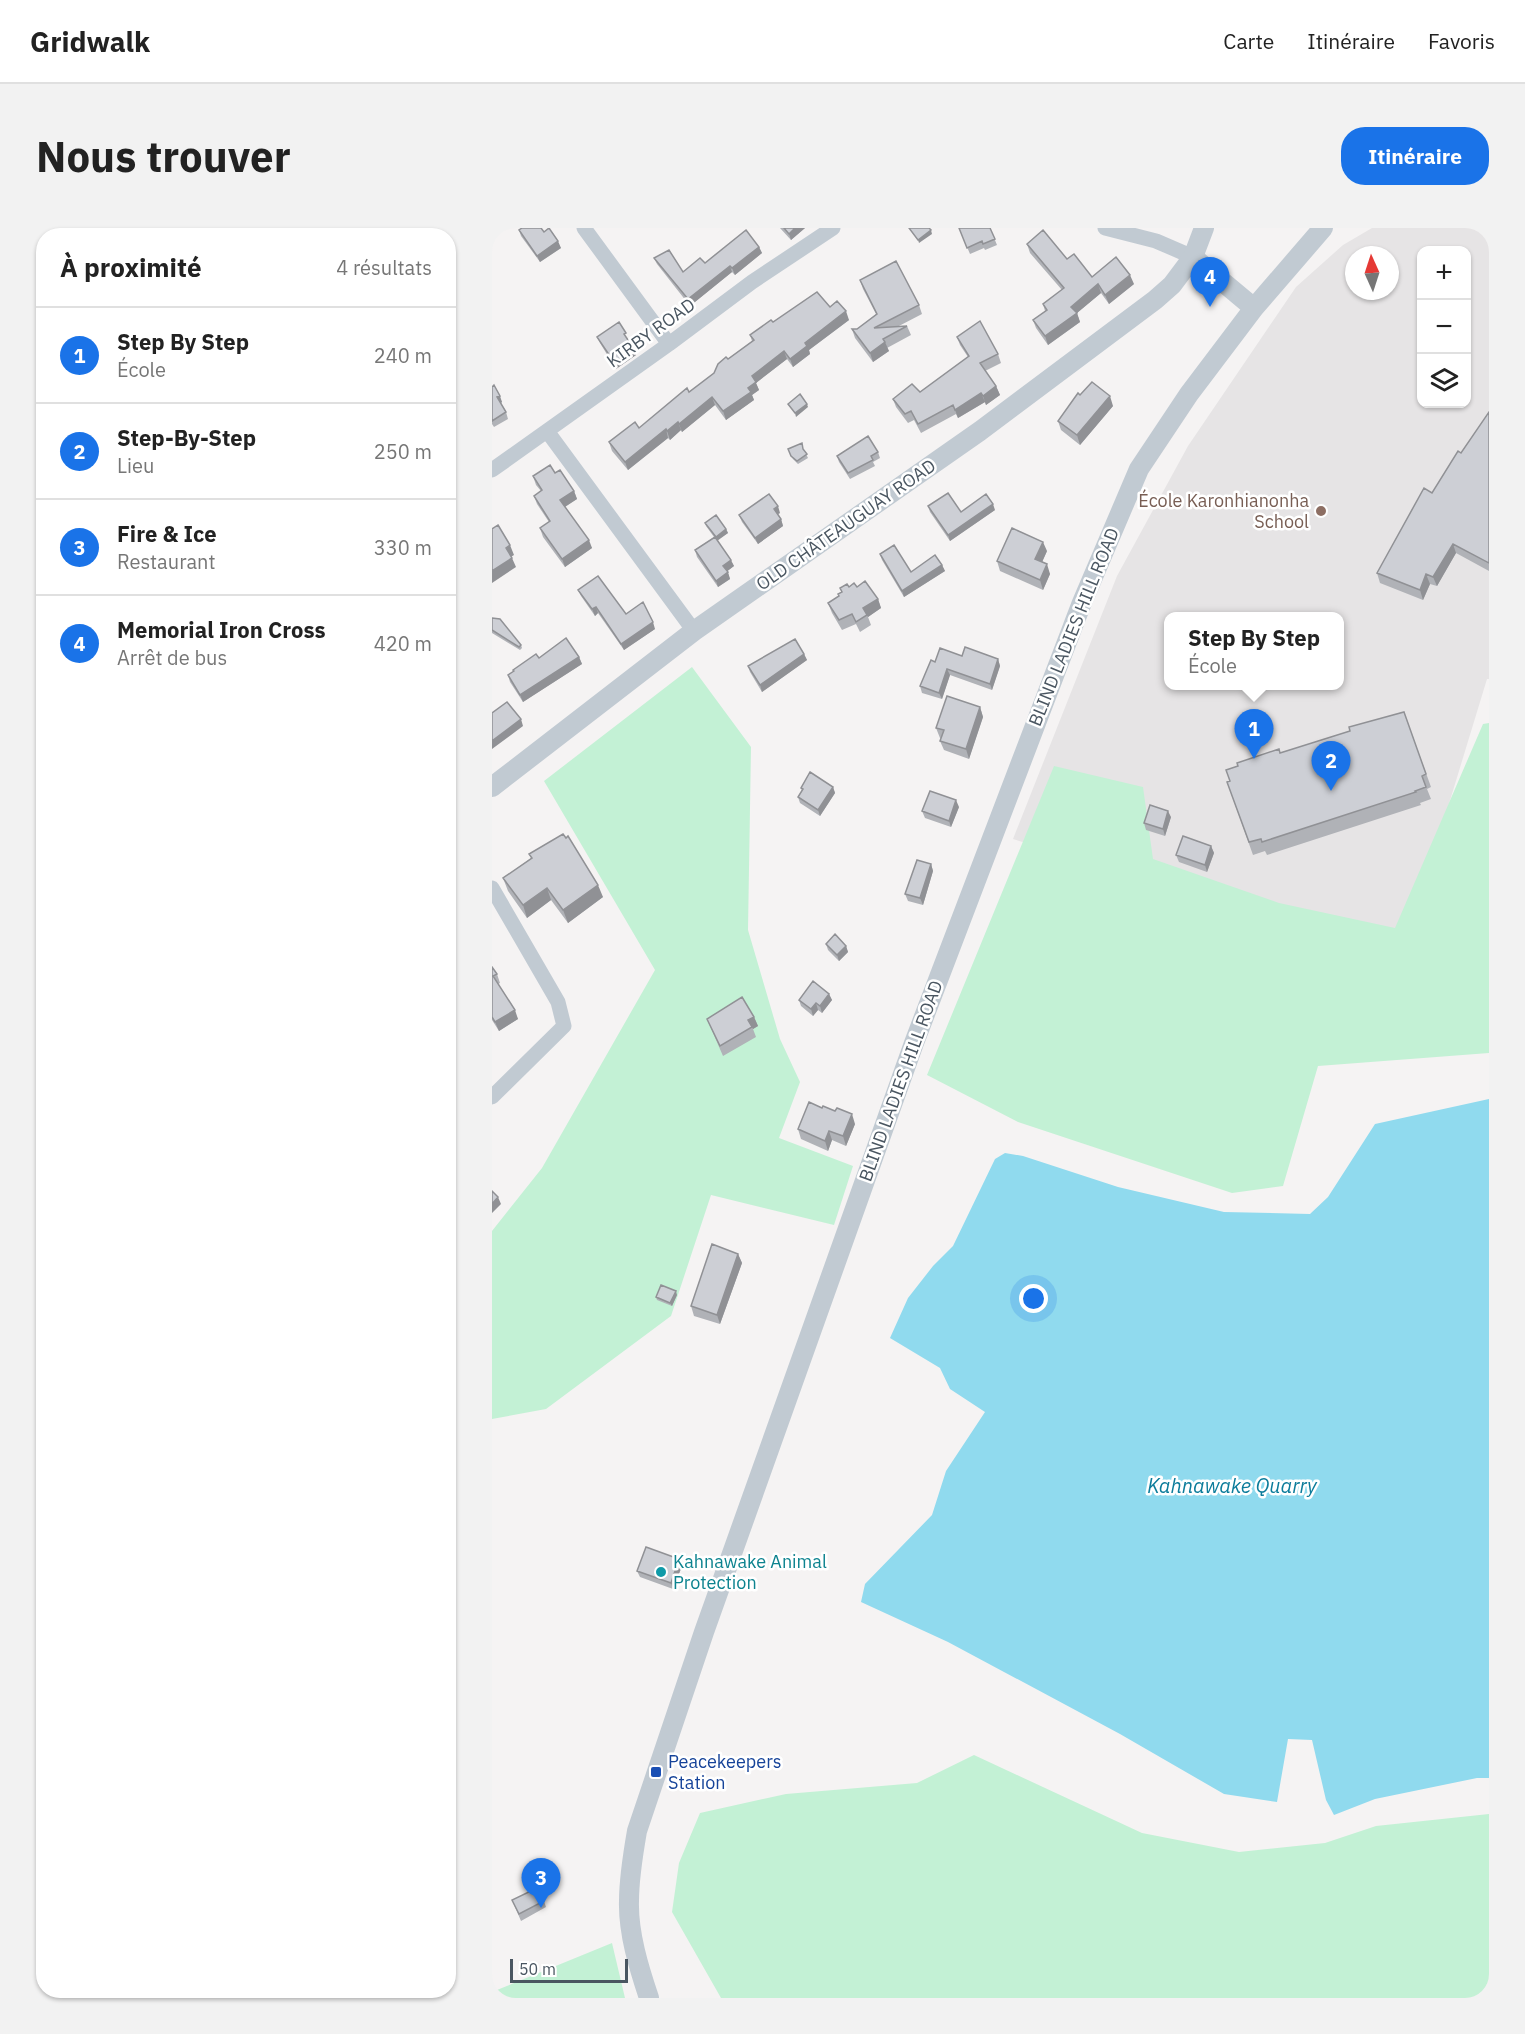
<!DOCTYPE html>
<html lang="fr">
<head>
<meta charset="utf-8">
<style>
  body { margin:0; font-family:"IBM Plex Sans",sans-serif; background:#f2f2f2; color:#222 }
  .controls { position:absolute; right:18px; top:18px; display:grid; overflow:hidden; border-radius:12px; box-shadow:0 2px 4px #0004 }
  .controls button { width:54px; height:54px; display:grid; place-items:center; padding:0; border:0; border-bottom:2px solid #e0e0e0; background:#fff; color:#222; font:30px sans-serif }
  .compass { position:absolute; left:853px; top:18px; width:54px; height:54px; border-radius:50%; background:#fff; box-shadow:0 2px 4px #0004; rotate:357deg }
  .scale { position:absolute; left:18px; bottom:15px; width:118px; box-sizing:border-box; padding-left:6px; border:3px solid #4a5661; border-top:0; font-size:16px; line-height:21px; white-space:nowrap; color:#4a5661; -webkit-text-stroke:4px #fff; paint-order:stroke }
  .you { position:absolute; left:542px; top:1071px; width:21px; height:21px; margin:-15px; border:4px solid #fff; border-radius:50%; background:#1a73e8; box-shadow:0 0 0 9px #1a73e833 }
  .badge { display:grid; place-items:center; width:39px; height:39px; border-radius:50%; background:#1a73e8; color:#fff; font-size:20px; font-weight:700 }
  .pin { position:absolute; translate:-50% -50px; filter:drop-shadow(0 2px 3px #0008) }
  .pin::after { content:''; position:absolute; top:32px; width:21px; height:18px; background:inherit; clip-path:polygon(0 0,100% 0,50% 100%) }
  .popup { position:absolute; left:672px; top:384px; width:180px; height:78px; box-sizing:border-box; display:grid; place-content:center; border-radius:12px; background:#fff; filter:drop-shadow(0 2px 4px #0005); font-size:20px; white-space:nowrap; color:#767676 }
  .popup b { font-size:22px; color:#222 }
  .popup::after { content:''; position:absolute; left:50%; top:100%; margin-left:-12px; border:12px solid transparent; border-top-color:#fff }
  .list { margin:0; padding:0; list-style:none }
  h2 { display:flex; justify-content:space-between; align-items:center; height:78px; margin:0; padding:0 24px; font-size:26px }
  h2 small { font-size:20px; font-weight:400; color:#767676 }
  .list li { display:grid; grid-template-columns:39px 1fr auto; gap:18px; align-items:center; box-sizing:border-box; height:96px; padding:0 24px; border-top:2px solid #e0e0e0 }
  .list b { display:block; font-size:22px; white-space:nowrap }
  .list p { margin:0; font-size:20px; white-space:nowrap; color:#767676 }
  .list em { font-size:20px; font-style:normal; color:#767676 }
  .icon { flex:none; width:33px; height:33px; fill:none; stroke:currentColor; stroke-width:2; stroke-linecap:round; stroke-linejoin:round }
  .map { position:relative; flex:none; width:997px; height:1770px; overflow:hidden; border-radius:24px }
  header { display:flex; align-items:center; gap:36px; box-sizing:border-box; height:84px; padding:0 30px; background:#fff; border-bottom:2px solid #e0e0e0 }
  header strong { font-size:28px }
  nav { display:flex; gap:33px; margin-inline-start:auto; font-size:21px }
  .intro { display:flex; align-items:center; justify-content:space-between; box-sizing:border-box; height:144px; padding:0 36px }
  h1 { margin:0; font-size:42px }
  .button { padding:15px 27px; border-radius:24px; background:#1a73e8; color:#fff; font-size:21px; font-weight:700 }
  main { display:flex; gap:36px; padding:0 36px }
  aside { flex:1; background:#fff; border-radius:24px; box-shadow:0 2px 4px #0004 }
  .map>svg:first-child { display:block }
  .education { fill:#e6e4e5; fill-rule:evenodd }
  .green { fill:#c3f1d5 }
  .water { fill:#90daee }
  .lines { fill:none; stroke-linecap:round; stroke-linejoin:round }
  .minor { stroke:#c1cad2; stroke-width:15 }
  .tertiary { stroke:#c1cad2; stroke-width:20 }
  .wall { fill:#b0b2b7 }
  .shaded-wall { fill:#909195 }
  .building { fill:#cdcfd5; stroke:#909195; stroke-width:1.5 }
  .education-dot { fill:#8d6e63; stroke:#fff; stroke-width:2 }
  .culture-dot { fill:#0f9aa8; stroke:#fff; stroke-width:2 }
  .transit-dot { fill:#1a4fb4; stroke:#fff; stroke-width:2 }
  .labels { text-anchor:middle; stroke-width:5; stroke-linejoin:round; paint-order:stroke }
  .street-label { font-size:18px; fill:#4a5661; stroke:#fff }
  .education-label { font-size:18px; fill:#785e54; stroke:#fff; text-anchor:end }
  .culture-label { font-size:18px; fill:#0d838f; stroke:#fff; text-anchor:start }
  .transit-label { font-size:18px; fill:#164399; stroke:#fff; text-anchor:start }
  .water-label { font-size:20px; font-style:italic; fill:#0c7c9b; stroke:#fff }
</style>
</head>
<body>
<header>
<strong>Gridwalk</strong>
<nav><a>Carte</a><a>Itinéraire</a><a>Favoris</a></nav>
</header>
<div class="intro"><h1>Nous trouver</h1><a class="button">Itinéraire</a></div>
<main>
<aside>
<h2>À proximité<small>4 résultats</small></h2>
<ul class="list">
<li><span class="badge">1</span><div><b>Step By Step</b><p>École</p></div><em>240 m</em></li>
<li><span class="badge">2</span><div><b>Step-By-Step</b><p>Lieu</p></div><em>250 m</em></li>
<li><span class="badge">3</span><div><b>Fire &amp; Ice</b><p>Restaurant</p></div><em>330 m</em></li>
<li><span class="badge">4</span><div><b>Memorial Iron Cross</b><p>Arrêt de bus</p></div><em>420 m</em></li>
</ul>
</aside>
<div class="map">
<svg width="997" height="1770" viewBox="0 0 997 1770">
  <rect width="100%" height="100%" fill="#f5f3f3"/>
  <path class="education" d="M880 0H997V451H995L910 730 521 611 625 348 696 218 804 59 851 17ZM930 22H974V176H930ZM862 27H898V63H862ZM676 388H848V458H676Z"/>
  <path class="green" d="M200 439 259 519 256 702 288 811 308 854 287 910 361 938 342 997 219 967 179 1088 54 1181 0 1191V1003L50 940 163 742 52 553Z
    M997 495V825L826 838 791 958 740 965 526 894 435 847 562 538 651 559 661 631 787 675 903 700 991 496Z
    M482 1527 650 1605 747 1624 833 1615 884 1598 997 1586V1770H229L180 1684 187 1635 208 1585 294 1566 425 1555Z
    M120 1715 133 1770H0V1764Z"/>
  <path class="water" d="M997 871V1550H985L883 1571 842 1587 834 1572 820 1512 796 1511 785 1574 732 1566 628 1506 456 1414 369 1374 373 1356 440 1287 454 1243 493 1184 458 1161 448 1140 398 1110 416 1070 441 1038 461 1018 503 931 513 925 531 928 626 959 732 984 818 986 836 969 883 896Z"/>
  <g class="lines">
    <path class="minor" d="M92 0 177 116
      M613 0 664 13 701 29
      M55 203 202 403
      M0 242 177 116 260 54 341 0
      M0 660 66 774 72 798 0 869"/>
    <path class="tertiary" d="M701 29 762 80
      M0 559 202 403 488 203 663 72 680 57 701 29 712 0
      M157 1770C147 1740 136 1705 137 1673 137 1650 141 1626 145 1603L212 1404 422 815 589 377 647 241 697 166 762 80 831 0"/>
  </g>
  <path class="wall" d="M288 0H313L299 12Z
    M467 0H498L505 17 493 22 492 20 478 26Z
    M27 2 52 4 69 20 48 34 29 8Z
    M535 16 575 31 600 49 642 56 617 76 609 65 585 85 588 94 556 117 544 100 541 92 553 83 551 76 570 62 538 25Z
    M267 19 270 25 243 47 240 44 198 78 165 36 162 30 191 44 213 35Z
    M368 52 427 77 430 86 405 99 415 98 419 107 395 120 397 123 381 134 363 110 360 101H365L384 86 371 61Z
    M338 79 357 92 317 122 318 126 301 139 295 131 264 155 267 162 260 167 262 172 234 192 223 177 190 204 189 202 178 212 176 210 136 242 120 223 117 214 147 200 197 164 222 145 236 131 260 113 258 107 281 94Z
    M105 109 137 111 136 112 144 127 124 141 108 115Z
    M465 109 506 126 509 135 493 143 504 158 508 167 494 177 493 174 466 190 464 186 429 205 422 192 416 195 404 179 401 171 428 164 476 129 468 117Z
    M0 159 10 174 9 175 14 184 16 191 2 199 0 196Z
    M588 167 621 178 588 217 569 202 566 193Z
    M997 184V343L964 325 945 358 938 356 931 372 888 355 885 345 940 265 969 225Z
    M296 221 312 222 316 230 306 236 301 231Z
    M386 224 388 230 381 234 383 238 358 251 347 234 345 228Z
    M63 245 82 263 85 271 73 279 100 320 73 339 51 309 48 300 57 294 45 276 42 268 49 263 44 257 41 248Z
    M436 278 469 284 503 282 458 313 438 284Z
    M288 285 286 286 289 291 291 298 266 316 250 294 247 287Z
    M213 295 234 301 236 305 225 312 242 338 235 343 238 351 226 359 205 329 203 322 222 309 214 298Z
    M555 323 550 334 558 346 551 362 508 343 505 333Z
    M388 326 419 344 450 337 453 343 412 369 390 332Z
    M357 359H365L386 371 389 380 376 389 379 397 368 404 364 396 350 402 340 385 336 375 347 368Z
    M86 362 134 386 163 401 132 422 106 385 103 388 89 368Z
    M0 390 29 417 30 420 28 422 0 405Z
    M312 426 315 432 270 464 258 444 256 438Z
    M470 428 506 431 508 438 500 462 458 447 450 471 430 465 428 458Z
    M87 429 90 436 31 474 18 454 16 447 22 444 21 442 47 430Z
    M488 479 491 489 477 531 452 522 448 513 449 510H448L444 500Z
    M912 484 939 559 935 561 939 571 928 575 929 577 775 627 773 623 761 627 735 554 738 553 746 538 858 503Z
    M341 559 343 565 328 588 308 575 306 569 310 563 309 560Z
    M467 579 459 599 433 590 430 583Z
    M679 589 673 608 654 602 652 595Z
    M719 618 722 625 715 644 687 634 684 627Z
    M37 626 111 669 76 695 59 672 35 690 16 663 11 650 39 630Z
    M439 636 441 643 431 677 416 673 413 666Z
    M334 716 354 718 356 724 347 733 336 722Z
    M0 739 5 746 8 755 6 756 26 791 7 803 0 792Z
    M337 766 340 772 330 785 326 782 321 788 309 778 307 772Z
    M262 789 266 798 261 801 264 809 231 828 215 791Z
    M363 896 354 918 340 912 336 923 309 911 306 901Z
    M246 1026 250 1035 228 1096 202 1088 199 1078Z
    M185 1067 180 1078 165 1072 164 1069Z
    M187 1331 190 1338 181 1361 148 1349 145 1343Z
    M20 1672 52 1673 54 1679 29 1693Z"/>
  <path class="shaded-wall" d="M303 0H313L299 12 297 6Z
    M439 2 440 6 427 15 426 12Z
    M66 13 69 20 48 34 45 28Z
    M267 19 270 25 243 47 240 40Z
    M238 38 240 44 198 78 196 71Z
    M638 47 642 56 617 76 613 67Z
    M606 56 609 65 585 85 588 94 556 117 553 108 579 79Z
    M354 83 357 92 317 122 318 126 301 139 298 131 313 115Z
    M393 114 397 123 381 134 378 125Z
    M142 121 144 127 124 141 122 134Z
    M292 123 295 131 264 155 267 162 260 167 262 172 234 192 231 183 256 160 260 148Z
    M504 158 508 167 494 177 491 168Z
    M489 165 493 174 466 190 463 182Z
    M8 168 10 174 7 176 5 169Z
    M618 168 621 178 588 217 585 207Z
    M220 169 223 177 190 204 187 196Z
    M315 176 316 179 304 189 303 185Z
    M186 194 189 202 178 212 175 203Z
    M174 201 176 210 136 242 133 234Z
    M82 263 85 271 71 280 68 272Z
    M501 276 503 282 458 313 456 307Z
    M286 278 288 285 284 287 282 281Z
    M289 291 291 298 266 316 263 310Z
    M234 301 236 305 225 313 224 309Z
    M97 312 100 320 73 339 70 331Z
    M551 314 555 323 547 341 543 331Z
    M961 316 964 325 945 358 941 349Z
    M18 317 22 327 17 330 14 320Z
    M20 330 24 339 0 355V343Z
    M239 332 242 338 233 345 231 338Z
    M555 336 558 346 551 362 548 352Z
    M450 337 453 343 412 369 410 363Z
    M236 344 238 351 226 359 224 353Z
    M934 346 938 356 931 372 928 362Z
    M386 371 389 380 376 389 371 380Z
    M104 379 106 385 103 388 100 381Z
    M161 394 163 401 132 422 129 416Z
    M312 426 315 432 270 464 268 457Z
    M87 429 90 436 31 474 28 467Z
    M506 431 508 438 500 462 498 456Z
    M455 441 458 447 450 471 447 465Z
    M488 479 491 489 477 531 474 521Z
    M29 491 31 498 0 521V513Z
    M341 559 343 565 328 588 326 582Z
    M464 572 467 579 459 599 457 593Z
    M676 583 679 589 673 608 671 601Z
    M719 618 722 625 715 644 713 637Z
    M439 636 441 643 431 677 428 670Z
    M106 657 111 669 76 695 71 682Z
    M55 660 59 672 35 690 31 677Z
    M354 718 356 724 347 733 345 727Z
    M337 766 340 772 330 785 328 778Z
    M324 775 326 782 321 788 319 781Z
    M23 782 26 791 7 803 3 794Z
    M262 789 266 798 261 801 256 792Z
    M360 886 363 896 354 918 351 908Z
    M337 903 340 912 336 923 333 913Z
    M6 969 9 976 0 985V976Z
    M246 1026 250 1035 228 1096 225 1087Z
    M184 1063 185 1067 180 1078 178 1075Z
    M187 1331 190 1338 181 1361 179 1355Z"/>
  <path class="building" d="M30 0H49L52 4 57 0 66 13 45 28 27 2Z
    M292 0H303L297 6Z
    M417 0H437L439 2 426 12Z
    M467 0H498L503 11 491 16 490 13 475 20Z
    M254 2 267 19 240 40 238 38 196 71 162 30 177 22 191 44 208 30 213 35Z
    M551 2 575 31 582 26 600 49 624 29 638 47 613 67 606 56 579 79 585 85 553 108 541 92 555 82 551 76 572 60 535 16Z
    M404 33 427 77 382 100 415 98 391 111 393 114 378 125 360 101H365L385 86 368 52Z
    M325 64 338 79 345 73 354 83 313 115 315 118 298 131 292 123 260 148 264 154 256 160 259 164 231 183 220 169 187 196 186 194 175 203 174 201 133 234 117 214 143 194 147 200 195 160 197 164 222 145 226 136 234 129 236 131 262 112 258 107 279 92 281 94Z
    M488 93 506 126 488 135 504 158 491 168 489 165 463 182 461 177 426 196 419 183 413 186 401 171 420 156 428 164 477 128 465 109Z
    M127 94 134 105 132 106 142 121 122 134 105 109Z
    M600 154 618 168 585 207 566 193 586 165 588 167Z
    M2 157 8 168 5 169 14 184 0 193V159Z
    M308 166 315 176 303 185 296 176Z
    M997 184V335L961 316 941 349 934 346 928 362 885 345 932 260 940 265 966 223 969 225Z
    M376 208 386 224 379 228 381 232 356 245 345 228Z
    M310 215 311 221 315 226 305 233 299 228 296 221Z
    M58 237 63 245 68 242 82 263 68 272 97 312 70 331 48 300 58 293 42 268 50 262 41 248Z
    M456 265 469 284 494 266 501 276 456 307 436 278Z
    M277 266 286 278 282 281 289 291 263 310 247 287Z
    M224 287 234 301 224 309 213 295Z
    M6 297 18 317 14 320 20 330 0 343V301Z
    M520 300 551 314 543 331 555 336 548 352 505 333Z
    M223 309 239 332 231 338 236 344 224 353 203 322Z
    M402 317 419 344 443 327 450 337 410 363 388 326Z
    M106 348 134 386 151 374 161 394 129 416 104 379 100 381 86 362Z
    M373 353 386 371 371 380 375 387 364 394 360 386 347 392 336 375 347 368 346 366 350 364 348 360 355 356 357 359 362 355 365 359Z
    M0 390 8 391 29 417 27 419 0 402Z
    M74 410 87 429 28 467 16 447 22 443 21 442 44 426 47 430Z
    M303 411 312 426 268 457 256 438Z
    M473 419 506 431 498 456 455 441 447 465 428 458 439 432 443 434 448 420 470 428Z
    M455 468 488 479 474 521 448 513 452 502 444 500Z
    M15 474 29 491 0 513V485Z
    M912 484 934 546 930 548 934 559 923 563 924 564 770 614 769 611 757 614 735 554 738 553 734 542 746 538 745 535 787 521 788 525 858 503 857 499Z
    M318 544 341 559 326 582 306 569 311 561 309 560Z
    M438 563 464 572 457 593 430 583Z
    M658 577 676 583 671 601 652 595Z
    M71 606 74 610 76 608 106 657 71 682 55 660 31 677 11 650 40 630 37 626Z
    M691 608 719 618 713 637 684 627Z
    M425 632 439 636 428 670 413 666Z
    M343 706 354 718 345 727 334 716Z
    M0 739 5 746 1 748 23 782 3 794 0 789Z
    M321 753 337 766 328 778 324 775 319 781 307 772Z
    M250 769 262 789 256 792 260 799 228 818 215 791Z
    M317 874 330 880 331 878 343 883 345 880 360 886 351 908 337 903 333 913 306 901Z
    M0 963 6 969 0 976Z
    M220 1016 246 1026 225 1087 199 1078Z
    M169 1057 184 1063 178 1075 164 1069Z
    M154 1319 187 1331 179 1355 145 1343Z
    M45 1660 52 1673 27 1686 20 1672Z"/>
  <circle class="education-dot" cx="829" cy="283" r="6"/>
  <circle class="culture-dot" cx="169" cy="1344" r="6"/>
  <rect class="transit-dot" x="158" y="1538" width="12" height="12" rx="3"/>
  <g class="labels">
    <g class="street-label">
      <text transform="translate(159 105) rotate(-36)" y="6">KIRBY ROAD</text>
      <text transform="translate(354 297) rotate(-35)" y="6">OLD CHÂTEAUGUAY ROAD</text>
      <text transform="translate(582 399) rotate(-68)" y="6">BLIND LADIES HILL ROAD</text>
      <text transform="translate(409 853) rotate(-70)" y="6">BLIND LADIES HILL ROAD</text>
    </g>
    <g class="education-label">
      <text x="817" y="279">École Karonhianonha<tspan x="817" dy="21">School</tspan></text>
    </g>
    <g class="culture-label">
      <text x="181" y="1340">Kahnawake Animal<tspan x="181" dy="21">Protection</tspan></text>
    </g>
    <g class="transit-label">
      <text x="176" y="1540">Peacekeepers<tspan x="176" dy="21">Station</tspan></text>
    </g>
    <g class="water-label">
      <text x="740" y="1265">Kahnawake Quarry</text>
    </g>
  </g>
</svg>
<div class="controls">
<button>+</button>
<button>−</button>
<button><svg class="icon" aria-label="layers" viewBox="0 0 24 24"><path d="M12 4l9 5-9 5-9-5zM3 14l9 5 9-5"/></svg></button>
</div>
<svg class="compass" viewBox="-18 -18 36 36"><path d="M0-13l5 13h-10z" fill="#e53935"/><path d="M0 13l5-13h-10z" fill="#767676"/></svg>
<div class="scale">50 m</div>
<div class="you"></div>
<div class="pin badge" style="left:762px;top:531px">1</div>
<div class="popup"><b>Step By Step</b>École</div>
<div class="pin badge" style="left:839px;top:563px">2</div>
<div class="pin badge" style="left:49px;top:1680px">3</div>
<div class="pin badge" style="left:718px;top:79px">4</div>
</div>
</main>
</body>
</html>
